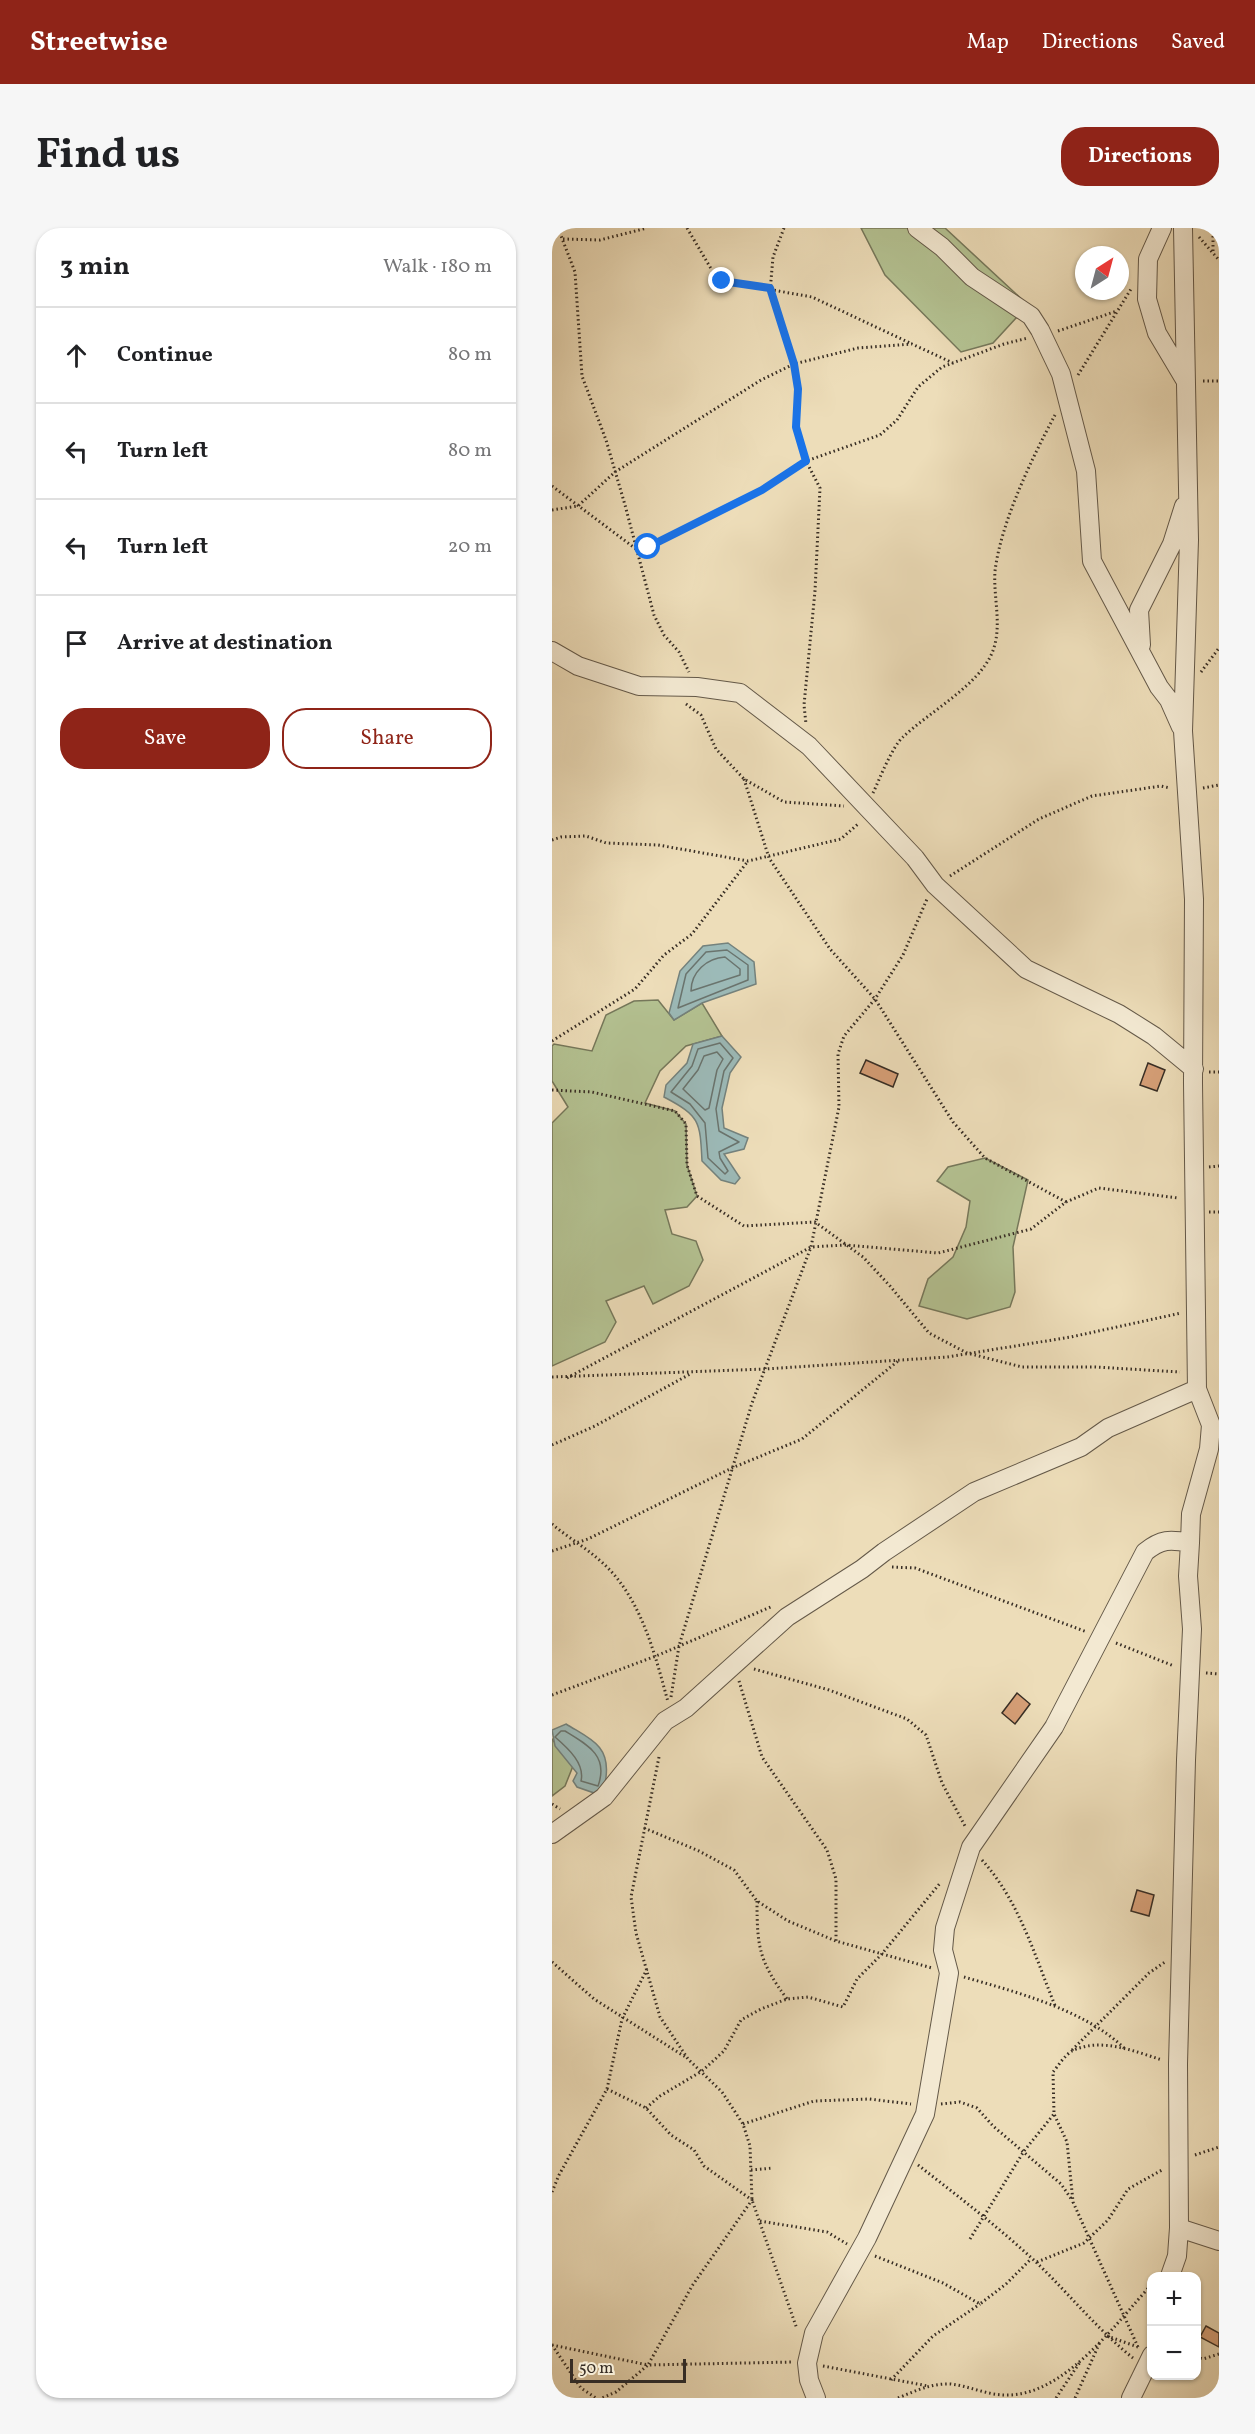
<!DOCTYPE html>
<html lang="en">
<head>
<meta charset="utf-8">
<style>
  body { margin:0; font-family:Vollkorn,serif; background:#f6f6f6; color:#202124 }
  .controls { position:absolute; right:18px; bottom:18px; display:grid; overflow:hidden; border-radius:12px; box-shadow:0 2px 4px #0004 }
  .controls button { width:54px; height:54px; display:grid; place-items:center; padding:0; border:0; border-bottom:2px solid #e0e0e0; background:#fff; color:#202124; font:30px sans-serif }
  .compass { position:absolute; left:523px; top:18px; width:54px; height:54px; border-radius:50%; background:#fff; box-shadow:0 2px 4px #0004; rotate:36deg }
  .scale { position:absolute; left:18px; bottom:15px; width:116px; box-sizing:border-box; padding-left:6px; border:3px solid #372d24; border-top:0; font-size:16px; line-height:21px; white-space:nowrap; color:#372d24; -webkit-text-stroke:4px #f3e9d2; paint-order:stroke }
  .stop { position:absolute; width:18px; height:18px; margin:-14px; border:4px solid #1a73e8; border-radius:50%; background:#fff }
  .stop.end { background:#1a73e8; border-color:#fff; box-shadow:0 2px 6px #0008 }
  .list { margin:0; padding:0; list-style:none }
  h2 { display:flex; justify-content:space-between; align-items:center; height:78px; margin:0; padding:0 24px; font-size:26px }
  h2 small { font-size:20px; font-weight:400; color:#757577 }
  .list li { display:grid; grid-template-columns:39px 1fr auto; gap:18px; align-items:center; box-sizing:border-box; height:96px; padding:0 24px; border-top:2px solid #e0e0e0 }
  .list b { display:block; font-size:22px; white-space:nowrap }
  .list em { font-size:20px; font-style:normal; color:#757577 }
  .actions { display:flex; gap:12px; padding:18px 24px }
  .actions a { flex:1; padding:14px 0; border:2px solid #8f2418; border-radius:24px; text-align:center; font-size:21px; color:#8f2418 }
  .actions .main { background:#8f2418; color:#fff }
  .icon { flex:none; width:33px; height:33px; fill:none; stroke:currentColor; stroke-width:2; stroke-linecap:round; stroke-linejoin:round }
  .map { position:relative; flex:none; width:667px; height:2170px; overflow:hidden; border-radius:24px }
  header { display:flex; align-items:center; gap:36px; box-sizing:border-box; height:84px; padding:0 30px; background:#8f2418; color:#fff }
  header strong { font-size:28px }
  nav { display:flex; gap:33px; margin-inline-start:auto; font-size:21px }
  .intro { display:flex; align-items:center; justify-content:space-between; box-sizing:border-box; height:144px; padding:0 36px }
  h1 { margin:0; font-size:42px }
  .button { padding:15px 27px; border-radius:24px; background:#8f2418; color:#fff; font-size:21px; font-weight:700 }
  main { display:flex; gap:36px; padding:0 36px }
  aside { flex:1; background:#fff; border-radius:24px; box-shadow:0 2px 4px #0004 }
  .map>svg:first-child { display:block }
  .green { fill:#b4c292; stroke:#76785b; stroke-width:1.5 }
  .water { fill:#9cbab8; stroke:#74827d; stroke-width:1.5 }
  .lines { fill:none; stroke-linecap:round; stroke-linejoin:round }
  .shore { stroke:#6a746e; stroke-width:1.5 }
  .building { fill:#d69f77; stroke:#372d24; stroke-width:1.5 }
  .street-casing { stroke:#645949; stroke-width:20 }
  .path { stroke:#372d24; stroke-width:3; stroke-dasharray:1.5 3; stroke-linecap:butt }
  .street { stroke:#f3e9d2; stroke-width:18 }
  .route { stroke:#1a73e8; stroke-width:8 }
</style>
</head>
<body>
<header>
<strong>Streetwise</strong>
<nav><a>Map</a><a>Directions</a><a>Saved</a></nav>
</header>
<div class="intro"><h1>Find us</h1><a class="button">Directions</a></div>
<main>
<aside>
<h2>3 min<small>Walk · 180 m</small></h2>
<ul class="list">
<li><svg class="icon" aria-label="ahead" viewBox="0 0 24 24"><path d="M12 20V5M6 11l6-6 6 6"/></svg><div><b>Continue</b></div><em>80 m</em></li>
<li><svg class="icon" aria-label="left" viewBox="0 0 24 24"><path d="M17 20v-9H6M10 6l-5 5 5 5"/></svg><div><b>Turn left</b></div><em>80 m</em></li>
<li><svg class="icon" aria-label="left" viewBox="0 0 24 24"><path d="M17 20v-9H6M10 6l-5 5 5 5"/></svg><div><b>Turn left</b></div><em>20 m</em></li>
<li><svg class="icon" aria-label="arrive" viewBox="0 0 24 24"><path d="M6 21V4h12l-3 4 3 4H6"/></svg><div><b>Arrive at destination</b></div></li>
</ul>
<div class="actions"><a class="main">Save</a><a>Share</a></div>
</aside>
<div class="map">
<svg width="667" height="2170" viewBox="0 0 667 2170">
  <rect width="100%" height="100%" fill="#edddb9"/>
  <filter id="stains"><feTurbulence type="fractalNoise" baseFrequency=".00333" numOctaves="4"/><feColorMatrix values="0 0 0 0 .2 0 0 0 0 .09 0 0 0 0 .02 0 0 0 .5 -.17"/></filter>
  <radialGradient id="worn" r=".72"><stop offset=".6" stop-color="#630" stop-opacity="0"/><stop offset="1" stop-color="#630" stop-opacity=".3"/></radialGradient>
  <path class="green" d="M309 0H393L476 77 441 115 409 124 333 47Z
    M106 772 122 792 150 775 170 808 134 818 108 843 93 875 123 883 134 896 135 937 145 968 135 979 113 982 120 1006 144 1013 151 1032 137 1058 101 1076 92 1058 54 1073 64 1094 53 1114 0 1138V895L16 879 0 853V818L2 816 40 823 54 787 82 773Z
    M433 930 476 952 461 1019 463 1064 458 1079 415 1091 367 1078 376 1051 401 1029 414 999 418 973 385 953 396 939Z
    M0 1511 21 1538 13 1558 0 1568Z"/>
  <path class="water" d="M176 715 202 734 204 756 150 775 122 792 117 785 128 743 151 718Z
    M170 808 189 829 178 845 170 880 172 900 196 910 192 921 172 926 188 950 183 956 169 952 150 933C148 893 148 888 112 869L114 857 135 835 141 816Z
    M14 1496C38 1511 58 1517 54 1549 53 1556 53 1561 48 1567L25 1559 21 1553 25 1545 3 1518 0 1502Z"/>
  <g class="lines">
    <path class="shore" d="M175 722 196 737V752L126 780 134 746 154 724Z
      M173 729 188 741V747L139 763C139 744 155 730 173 729Z
      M168 815 181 830 172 843 164 881 167 903 187 914 167 924 168 930 176 943 173 946 156 930 153 895 138 876 119 864 140 838 146 821Z
      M165 824 171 831 165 842 157 880 153 882 131 861 146 842 152 828Z
      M9 1503H13C36 1517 57 1528 46 1558L29 1553C33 1536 17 1521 3 1509Z"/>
  </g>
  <path class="building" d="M314 832 346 846 341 859 308 845Z
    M596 835 613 842 605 863 588 857Z
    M465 1465 478 1476 463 1496 450 1485Z
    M585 1662 602 1667 597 1688 579 1683Z
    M654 2098 667 2105V2119L648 2109Z"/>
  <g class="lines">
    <g class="street-casing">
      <path id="street" d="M365 0 390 19 420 49 479 88 488 102 509 146 534 243 540 333 607 459 617 472 629 499
        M610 0 596 31 595 71 605 105 633 152
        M631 0 637 312 631 503 642 671 641 855 645 1161 659 1197 657 1221 639 1286 638 1315 636 1348 640 1401 634 1532 626 1836 627 2000 667 2013
        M589 417 587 382 620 316 632 278
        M0 423 26 438 87 458 145 459 188 465 257 518 363 630 383 657 474 741 567 786 602 808 642 841
        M0 1606 52 1569 113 1493 134 1480 235 1389 310 1341 332 1324 422 1264 529 1219 556 1200 645 1161
        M618 2048 625 2028 627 2000
        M264 2170 257 2152 255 2135 262 2105 315 2010 373 1886 397 1745 391 1722 393 1700 419 1619 502 1499 593 1324C609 1311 618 1311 638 1315
        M579 2170 600 2127"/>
    </g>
    <path class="path" d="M6 0 23 44 30 148 54 212 73 277 102 387 112 407 127 424 137 444
      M135 0 161 44 170 53 260 69 358 115
      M232 0 221 29 218 64 242 136 246 161 245 199 254 233 268 260 263 363 252 477 254 496
      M647 9 667 32
      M11 11 48 12 95 0
      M661 23V0
      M506 103 565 83
      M526 147 579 61
      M651 153H667
      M0 258 84 321
      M0 282 26 278 63 244 209 152 242 136 306 120 360 116 401 135
      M85 322 210 262 254 233 328 207 345 192 366 159 390 139 452 116 476 110
      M649 444 667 420
      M134 476 149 487 164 521 192 551 232 574 292 578
      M192 551 217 630 278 721 323 771 401 894 433 930 514 974
      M651 560 667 557
      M321 565C328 550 340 519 351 509 377 484 426 458 440 425 451 399 441 370 443 343 449 294 480 230 503 187
      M0 612 9 609 34 608 54 615 106 617 196 633 289 611 307 595
      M398 648 487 591 540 568 609 558 618 560
      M0 813 83 761 112 727 140 706 196 633
      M657 844H667
      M0 862 40 864 123 883 134 896 135 937 145 968 192 998 263 994 311 1029 338 1058 377 1105 415 1125 470 1139H543L628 1144
      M657 939 667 938
      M657 984H667
      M0 1149 213 1141 395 1129 519 1109 629 1085
      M15 1150 259 1019 294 1017 386 1025 479 1001 514 974 547 960 626 970
      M0 1217 43 1198 140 1145
      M0 1296C14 1308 31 1318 45 1330 88 1365 102 1423 116 1474
      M0 1323 36 1311 180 1240 250 1211 346 1133
      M340 1339 363 1340 535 1404
      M564 1415 622 1438
      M202 1441 277 1462 355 1491 374 1507 390 1555 413 1598
      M654 1445 667 1446
      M187 1453 210 1529 275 1622 284 1651V1713
      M0 1467 104 1428 221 1378
      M119 1469 127 1418 200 1175 259 1019 287 879 286 826 292 808 323 771 351 727 375 671
      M107 1529 79 1669 84 1705 108 1789 136 1831 170 1864 191 1896 198 1918 200 1972 245 2101
      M0 1576 8 1581
      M92 1600 147 1623 182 1642 205 1673 236 1693 284 1713 380 1740
      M430 1632C468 1674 483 1729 504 1780
      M205 1673C205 1719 207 1733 235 1771
      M0 1734 42 1771 135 1830
      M412 1749C464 1764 533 1782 572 1820
      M520 1822 597 1745 613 1734
      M55 1861 94 1880 119 1907 142 1922 152 1938 200 1972 140 2058 96 2137 241 2134
      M389 1876 408 1874 425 1880 441 1898 509 1956 520 1972
      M94 1880 108 1868 150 1843 172 1823 189 1792 209 1781 235 1771 256 1769 291 1779 305 1751 329 1727 389 1654
      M191 1896 262 1873 317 1871 359 1876
      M643 1927 667 1919
      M366 1937C407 1969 449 2001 486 2036 519 2068 546 2102 581 2130
      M199 1942 221 1940
      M0 1964 7 1947 55 1861 70 1791 95 1741
      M208 1993 275 2004 295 2016
      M418 2011 472 1923 502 1886
      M323 2028 391 2055 428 2076 454 2056 478 2032
      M485 2034 532 2015 556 1992 576 1961 610 1942
      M555 2108 586 2119
      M0 2117 96 2137 64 2164 50 2170
      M0 2117 29 2160 44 2170
      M586 2119 521 1974 515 1914 502 1886 501 1844C506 1838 513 1827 520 1823 548 1809 582 1823 610 1832
      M644 2129 651 2131 667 2126
      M271 2138 376 2158
      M339 2152 381 2108 428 2076
      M346 2170C363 2163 380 2155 399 2156 417 2158 435 2167 453 2167 512 2169 564 2095 600 2056
      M504 2170 528 2134
      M523 2170 548 2114
      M662 2170 667 2168"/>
    <use href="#street" class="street"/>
  </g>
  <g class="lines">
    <path class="route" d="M96 319 210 262 254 233 244 199 246 161 242 136 218 60 170 53"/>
  </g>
  <rect width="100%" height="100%" filter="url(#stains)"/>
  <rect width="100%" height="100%" fill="url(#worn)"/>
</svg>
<div class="controls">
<button>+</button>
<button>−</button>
</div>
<svg class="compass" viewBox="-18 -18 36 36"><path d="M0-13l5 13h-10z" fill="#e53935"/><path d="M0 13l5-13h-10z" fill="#757577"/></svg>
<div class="scale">50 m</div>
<div class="stop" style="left:96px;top:319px"></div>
<div class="stop end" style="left:170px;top:53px"></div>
</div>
</main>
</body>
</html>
